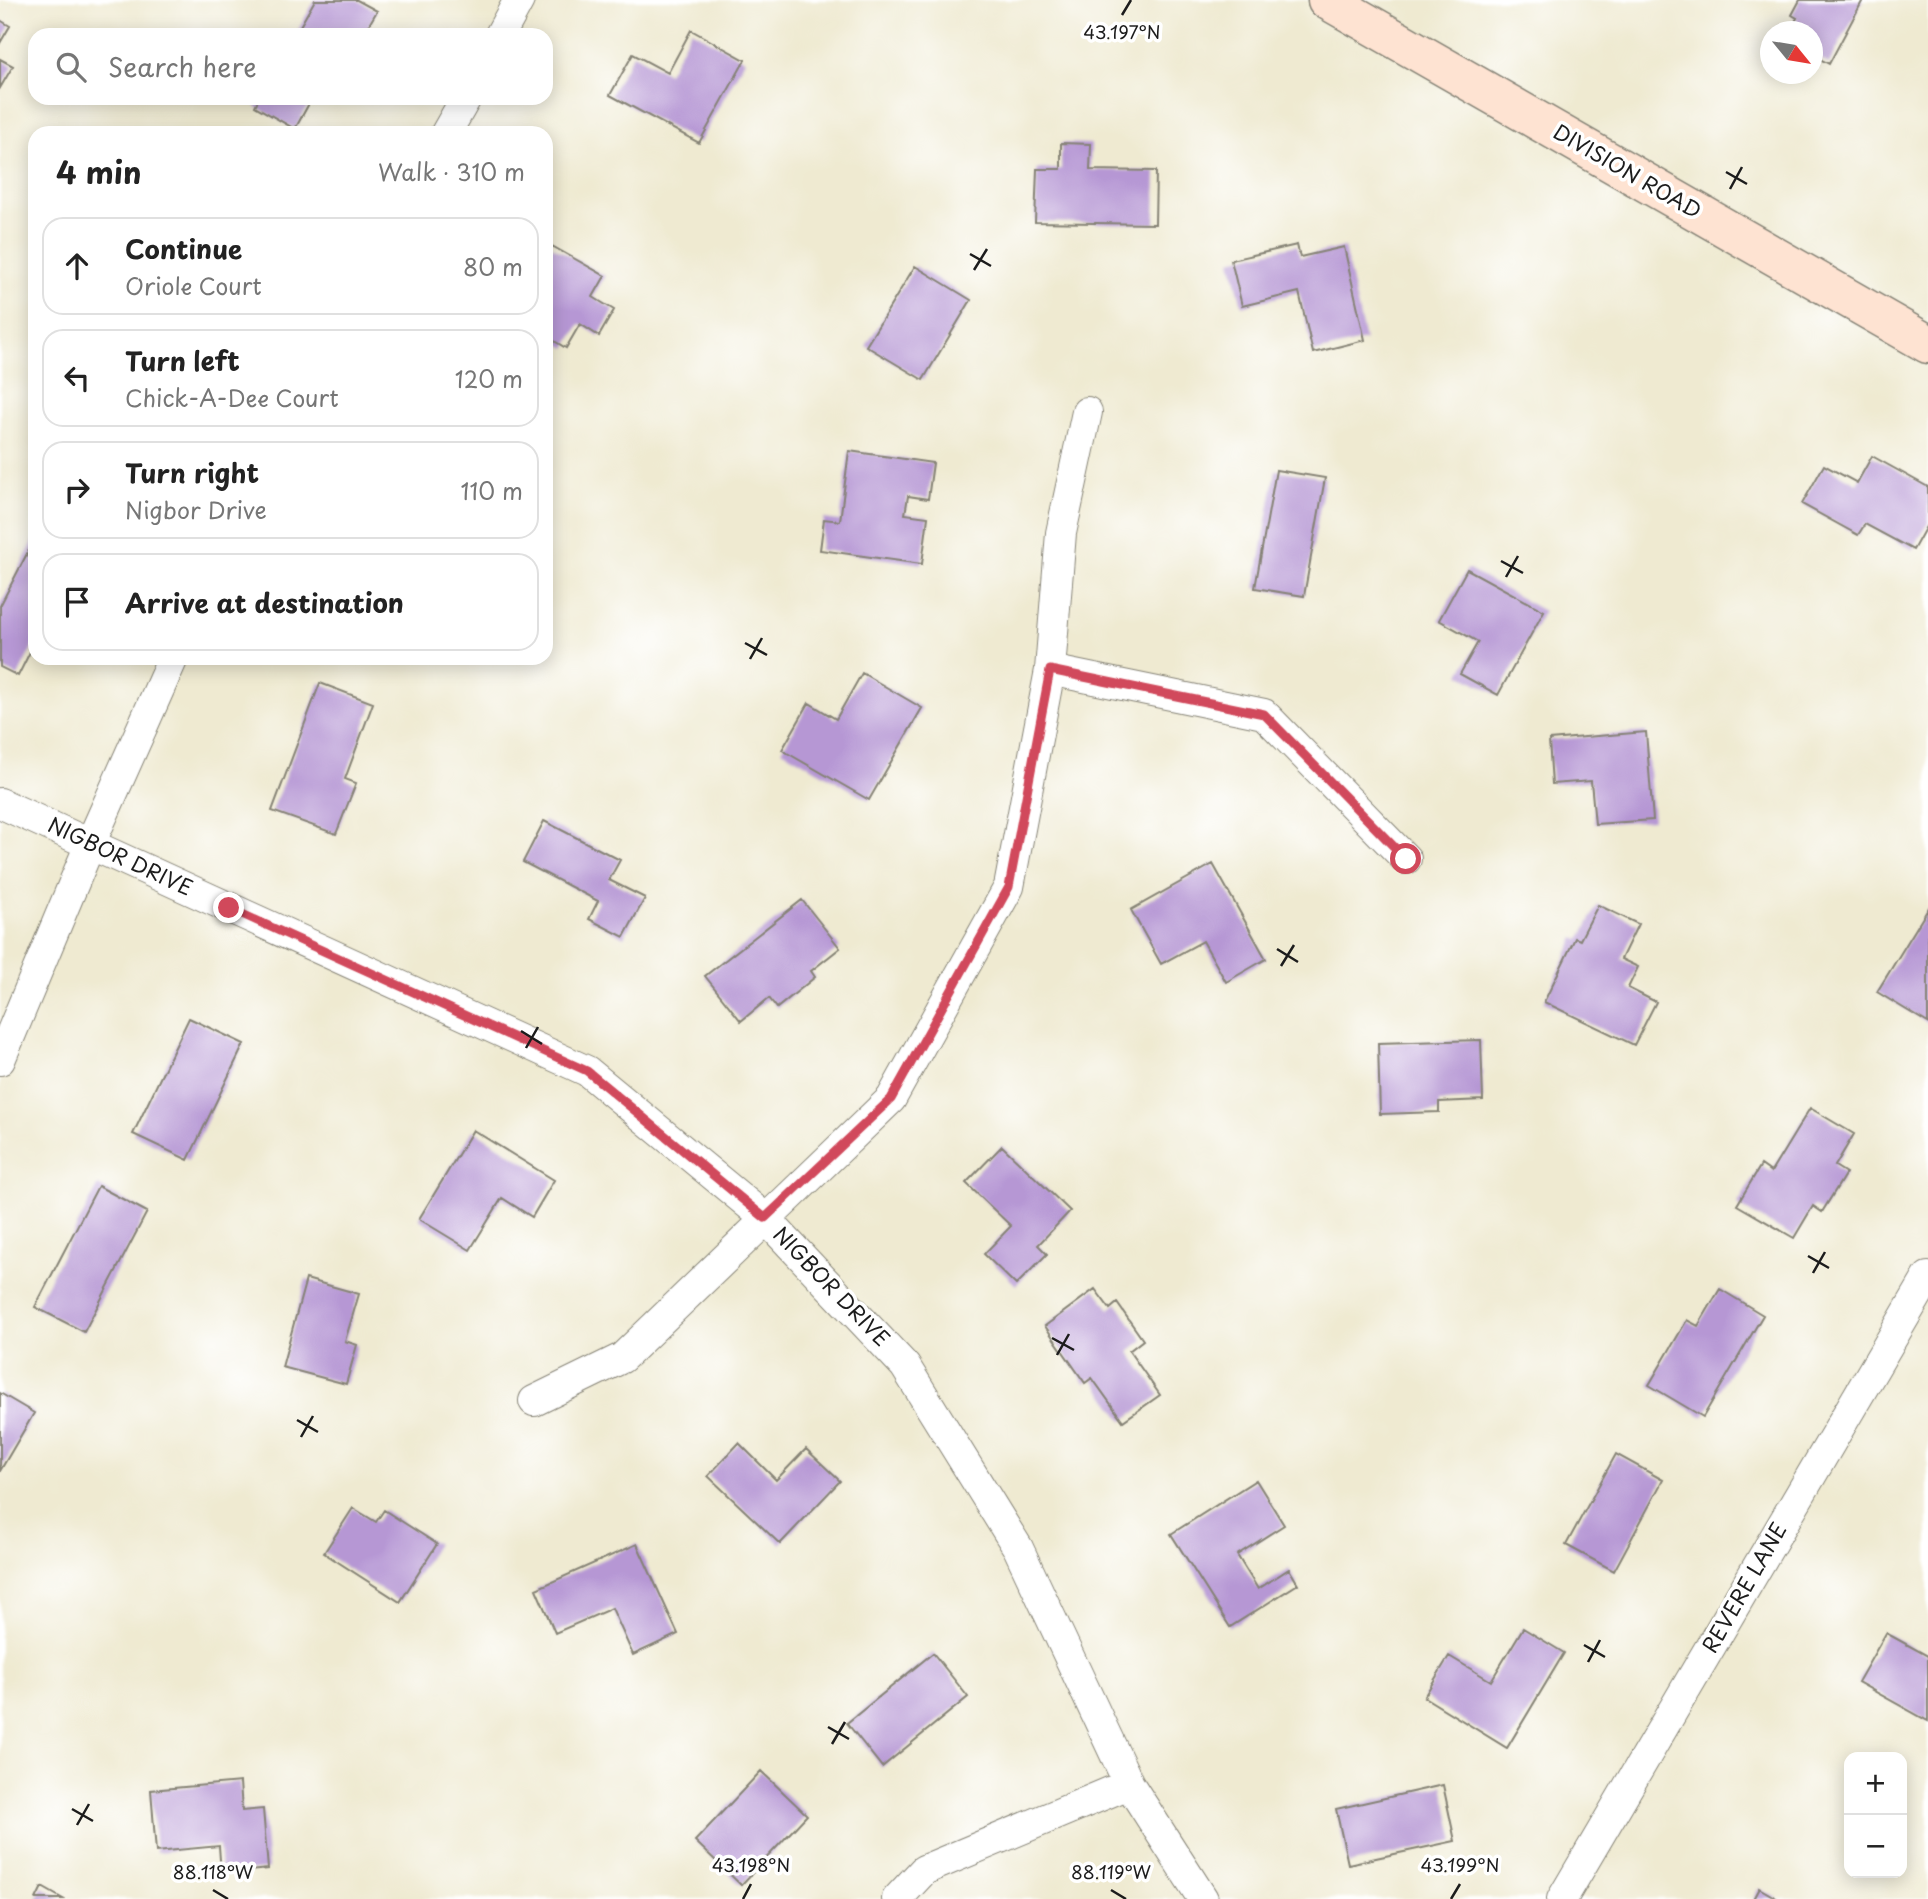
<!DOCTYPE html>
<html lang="en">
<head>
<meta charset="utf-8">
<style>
  body { margin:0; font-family:"Playpen Sans",sans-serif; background:#f6f6f6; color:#222 }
  .controls { position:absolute; right:21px; bottom:21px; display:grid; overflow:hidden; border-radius:14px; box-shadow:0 4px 18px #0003 }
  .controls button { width:63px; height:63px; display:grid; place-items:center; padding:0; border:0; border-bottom:2px solid #e0e0e0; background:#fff; color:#222; font:35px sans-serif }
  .compass { position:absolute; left:1760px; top:21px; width:63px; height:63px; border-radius:50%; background:#fff; box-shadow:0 4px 18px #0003; rotate:120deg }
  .stop { position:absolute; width:21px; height:21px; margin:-16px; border:5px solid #d1495b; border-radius:50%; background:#fff }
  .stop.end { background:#d1495b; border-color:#fff; box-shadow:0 2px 7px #0008 }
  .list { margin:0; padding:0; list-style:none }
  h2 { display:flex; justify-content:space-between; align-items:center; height:91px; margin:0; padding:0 28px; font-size:30px }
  h2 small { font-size:23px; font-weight:400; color:#767676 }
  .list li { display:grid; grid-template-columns:46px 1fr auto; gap:21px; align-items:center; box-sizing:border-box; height:98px; margin:0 14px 14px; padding:0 14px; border:2px solid #e0e0e0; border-radius:21px }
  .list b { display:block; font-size:26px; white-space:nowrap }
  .list p { margin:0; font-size:23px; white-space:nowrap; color:#767676 }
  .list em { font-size:23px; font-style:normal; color:#767676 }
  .icon { flex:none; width:38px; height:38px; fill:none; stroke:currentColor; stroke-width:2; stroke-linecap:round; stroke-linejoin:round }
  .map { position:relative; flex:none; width:1928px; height:1899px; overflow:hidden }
  .search { position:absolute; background:#fff; box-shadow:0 4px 18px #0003; left:28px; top:28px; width:525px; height:77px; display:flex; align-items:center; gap:18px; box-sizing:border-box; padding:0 24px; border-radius:21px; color:#767676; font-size:26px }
  .panel { position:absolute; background:#fff; box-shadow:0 4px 18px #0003; left:28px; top:126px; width:525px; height:539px; border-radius:21px }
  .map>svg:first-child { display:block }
  .building { fill:#b697d4 }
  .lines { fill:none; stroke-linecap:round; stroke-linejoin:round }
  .street-casing { stroke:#868376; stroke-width:32 }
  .secondary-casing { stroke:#868376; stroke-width:41 }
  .street { stroke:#fff; stroke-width:30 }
  .secondary { stroke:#fee3d2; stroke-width:38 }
  .route { stroke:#d1495b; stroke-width:9 }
  .ticks { fill:none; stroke:#1c1c1c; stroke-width:2.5 }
  .labels { text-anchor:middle; stroke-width:7; stroke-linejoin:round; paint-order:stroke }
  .street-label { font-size:21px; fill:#1c1c1c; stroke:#fff }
  .ticks-label { font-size:18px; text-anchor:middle; fill:#1c1c1c; stroke:#fff; stroke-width:7; stroke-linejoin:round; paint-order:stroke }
</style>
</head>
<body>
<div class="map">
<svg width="1928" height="1899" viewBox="0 0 1928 1899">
  <rect width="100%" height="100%" fill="#fff"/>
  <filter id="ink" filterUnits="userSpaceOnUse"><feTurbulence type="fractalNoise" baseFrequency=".0143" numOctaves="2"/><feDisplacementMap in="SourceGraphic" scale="14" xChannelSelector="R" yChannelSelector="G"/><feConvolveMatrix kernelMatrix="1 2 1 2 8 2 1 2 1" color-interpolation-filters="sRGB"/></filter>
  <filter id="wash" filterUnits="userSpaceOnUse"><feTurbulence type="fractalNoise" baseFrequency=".00686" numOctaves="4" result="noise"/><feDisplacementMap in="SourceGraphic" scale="28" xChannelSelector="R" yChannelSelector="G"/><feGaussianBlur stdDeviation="1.57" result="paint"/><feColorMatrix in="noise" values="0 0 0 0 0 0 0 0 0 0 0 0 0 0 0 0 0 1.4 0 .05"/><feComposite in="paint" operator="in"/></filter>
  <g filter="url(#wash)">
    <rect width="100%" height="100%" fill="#efead1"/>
    <g id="blocks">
      <path class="building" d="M315 0H357L377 11 363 35H295Z
        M1800 0H1863L1829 64 1812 55V32H1790L1797 18 1792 15Z
        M0 20 10 26 0 43Z
        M691 30 745 60 699 143 610 95 633 54 668 73Z
        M0 59 13 66 0 88Z
        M259 98H312L295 129 255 106Z
        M1061 143 1091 144 1090 170 1156 171 1155 224 1035 222 1037 169H1061Z
        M1297 245 1300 257 1344 247 1365 340 1313 353 1299 292 1242 306 1231 260Z
        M552 246 605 276 593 297 614 310 599 336 580 324 566 348 551 339 546 347V256Z
        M915 266 971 300 923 380 866 346Z
        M849 451 933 463 928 499 908 496 905 514 928 517 922 564 820 550 824 519 840 521Z
        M1872 456 1928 487V523L1913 550 1865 524 1858 535 1802 504 1824 465 1857 483Z
        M1276 470 1325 478 1304 596 1255 588Z
        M35 538V642L18 676 0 667V606Z
        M1467 569 1544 611 1498 695 1460 674 1478 642 1439 620Z
        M862 673 922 708 869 800 782 750 809 703 836 719Z
        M320 683 373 703 345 779 356 783 336 834 272 811Z
        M1646 732 1653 820 1595 824 1591 781 1552 784 1549 740Z
        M544 821 620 860 609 880 645 898 624 937 589 919 598 901 523 862Z
        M1213 864 1266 959 1226 982 1203 941 1161 964 1131 910Z
        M802 900 840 948 811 971 815 977 777 1008 769 998 741 1021 705 976Z
        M1598 905 1638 924 1621 959 1638 967 1628 988 1656 1002 1634 1045 1544 1002 1575 938 1580 940Z
        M1928 909V1023L1877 992Z
        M189 1018 244 1044 188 1160 133 1134Z
        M1481 1040 1483 1100 1439 1102V1112L1380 1114 1378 1043Z
        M1810 1108 1854 1134 1835 1166 1846 1173 1822 1212 1813 1206 1794 1238 1737 1205 1761 1165 1771 1172Z
        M473 1130 554 1180 532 1217 502 1198 470 1250 419 1219Z
        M1002 1146 1070 1211 1038 1245 1047 1254 1016 1285 984 1254 1011 1226 966 1183Z
        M98 1186 147 1212 84 1332 35 1307Z
        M306 1279 359 1294 345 1341 357 1345 346 1384 282 1367Z
        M1095 1289 1110 1309 1117 1303 1143 1340 1129 1351 1160 1395 1123 1421 1092 1378 1085 1383 1045 1326Z
        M1720 1289 1763 1315 1703 1417 1649 1385 1687 1320 1698 1326Z
        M0 1393 34 1413 0 1471Z
        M739 1443 776 1480 806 1449 840 1481 780 1544 708 1476Z
        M1616 1454 1663 1480 1614 1571 1566 1545Z
        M1256 1480 1284 1525 1237 1555 1258 1589 1289 1569 1298 1584 1230 1627 1171 1534Z
        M353 1508 376 1522 384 1510 437 1544 400 1602 324 1553Z
        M637 1544 678 1634 633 1655 612 1608 555 1633 536 1589Z
        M1523 1628 1564 1653 1507 1748 1424 1697 1449 1656 1491 1681Z
        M1886 1633 1928 1656V1721L1858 1682Z
        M933 1653 968 1697 882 1767 847 1723Z
        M761 1771 807 1815 741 1885 695 1841Z
        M240 1782 242 1811 263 1809 268 1869 221 1874 219 1846 156 1852 151 1790Z
        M1443 1785 1455 1841 1348 1864 1336 1809Z
        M42 1887 63 1899H36Z
        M1759 1888 1778 1899H1753Z"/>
    </g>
  </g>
  <g filter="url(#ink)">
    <use href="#blocks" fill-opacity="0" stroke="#868376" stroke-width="2"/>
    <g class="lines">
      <g class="street-casing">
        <path id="street" d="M500 35 519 0
          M446 133 466 98
          M1050 670 1264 714 1406 859
          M0 803 587 1071 765 1218 905 1366 1018 1548 1129 1784 1203 1899
          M0 1060 91 842 173 658
          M534 1401 622 1358 891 1099 1009 887 1050 670 1061 533 1087 412
          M897 1899 924 1870 1129 1784
          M1562 1899 1928 1277"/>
      </g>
      <g class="secondary-casing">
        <path id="secondary" d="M1327 0 1928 344"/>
      </g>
      <use href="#street" class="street"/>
      <use href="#secondary" class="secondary"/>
    </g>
  </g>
  <g class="lines" filter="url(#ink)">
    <path class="route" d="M229 908 587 1071 765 1218 891 1099 1009 887 1050 670 1264 714 1406 859"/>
  </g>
  <path class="ticks" d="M1122 15 1131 0M1726 172 1747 184M1730 189 1742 167M970 254 991 266M974 270 987 249M1501 561 1523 573M1506 577 1518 556M745 643 767 655M750 659 762 638M1277 949 1298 962M1281 966 1294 945M521 1031 542 1044M526 1048 538 1027M1808 1256 1829 1268M1813 1273 1825 1252M1052 1338 1074 1350M1057 1355 1069 1334M297 1420 318 1432M301 1437 313 1416M1584 1645 1605 1657M1588 1662 1600 1640M828 1727 849 1739M832 1744 845 1722M72 1809 93 1821M77 1825 89 1804M213 1890 228 1899M1111 1890 1126 1899M743 1899 751 1884M1451 1899 1460 1884"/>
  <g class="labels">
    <g class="street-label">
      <text transform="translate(1627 172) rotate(30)" y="7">DIVISION ROAD</text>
      <text transform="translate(120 857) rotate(25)" y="7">NIGBOR DRIVE</text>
      <text transform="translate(831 1287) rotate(46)" y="7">NIGBOR DRIVE</text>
      <text transform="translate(1745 1588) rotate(-60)" y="7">REVERE LANE</text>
    </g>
  </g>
  <g class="ticks-label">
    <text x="1122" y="39">43.197°N</text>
    <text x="751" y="1872">43.198°N</text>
    <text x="1460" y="1872">43.199°N</text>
    <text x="213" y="1879">88.118°W</text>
    <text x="1111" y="1879">88.119°W</text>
  </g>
</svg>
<div class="controls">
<button>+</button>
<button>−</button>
</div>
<svg class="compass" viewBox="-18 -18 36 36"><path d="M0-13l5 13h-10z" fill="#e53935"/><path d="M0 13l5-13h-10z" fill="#767676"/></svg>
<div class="stop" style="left:1406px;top:859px"></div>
<div class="stop end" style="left:229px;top:908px"></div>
<div class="search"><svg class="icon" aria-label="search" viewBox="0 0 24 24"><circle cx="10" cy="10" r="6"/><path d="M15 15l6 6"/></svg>Search here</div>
<section class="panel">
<h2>4 min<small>Walk · 310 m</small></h2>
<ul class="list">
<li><svg class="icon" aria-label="ahead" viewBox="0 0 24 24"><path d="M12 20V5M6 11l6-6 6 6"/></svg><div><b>Continue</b><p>Oriole Court</p></div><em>80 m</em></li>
<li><svg class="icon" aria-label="left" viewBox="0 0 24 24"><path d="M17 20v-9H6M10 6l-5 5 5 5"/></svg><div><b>Turn left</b><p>Chick-A-Dee Court</p></div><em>120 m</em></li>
<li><svg class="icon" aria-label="right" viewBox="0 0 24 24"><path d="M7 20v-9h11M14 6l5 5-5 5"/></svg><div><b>Turn right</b><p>Nigbor Drive</p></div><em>110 m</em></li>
<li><svg class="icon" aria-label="arrive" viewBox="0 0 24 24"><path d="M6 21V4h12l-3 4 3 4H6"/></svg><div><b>Arrive at destination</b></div></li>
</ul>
</section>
</div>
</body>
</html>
